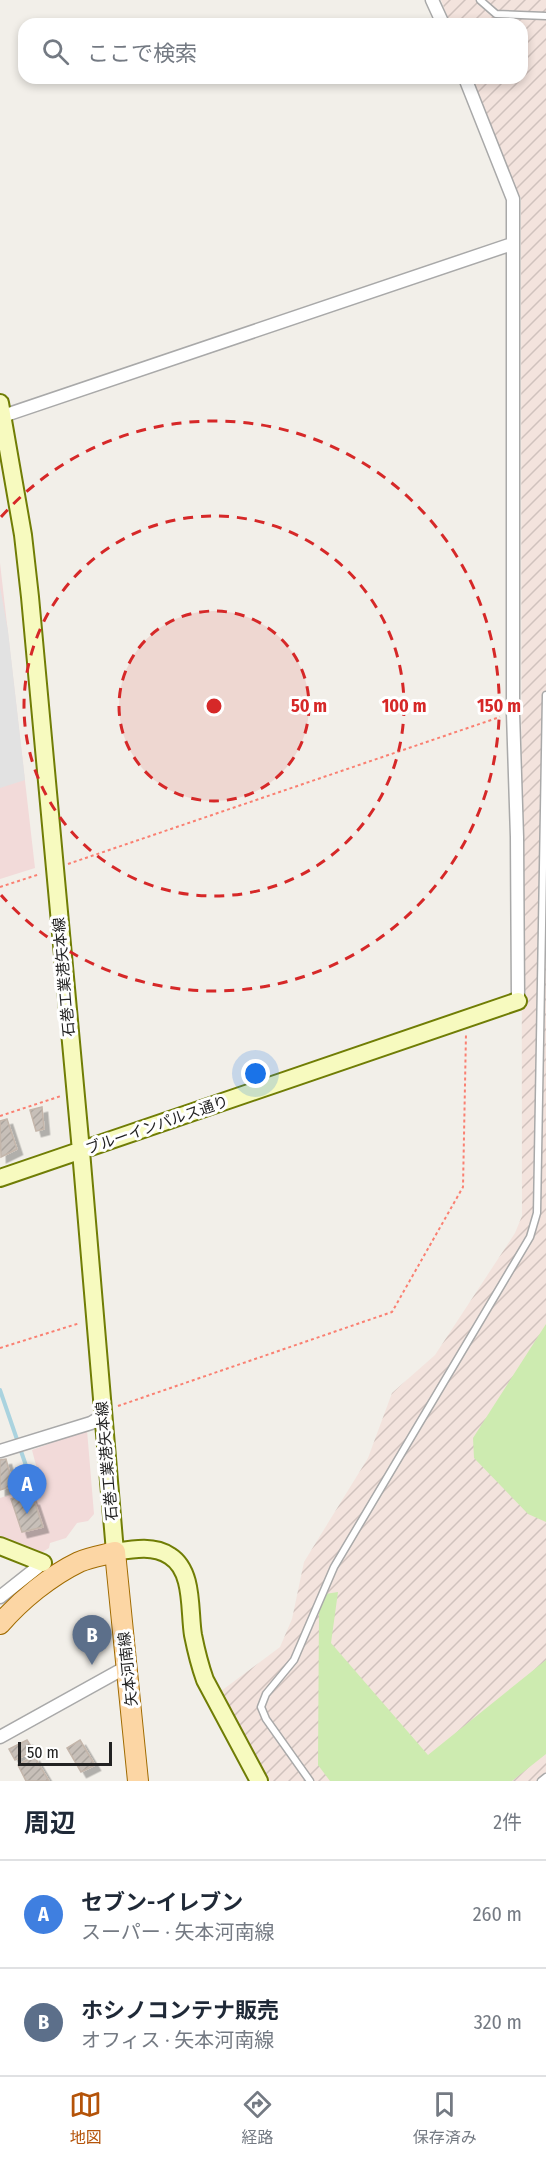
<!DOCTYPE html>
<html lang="ja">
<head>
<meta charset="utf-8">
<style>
  body { margin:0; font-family:"Fira Sans Condensed","Noto Sans JP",sans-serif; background:#f2f2f3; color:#1f2937 }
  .scale { position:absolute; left:18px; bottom:15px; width:94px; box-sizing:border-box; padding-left:6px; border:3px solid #222; border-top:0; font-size:16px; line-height:21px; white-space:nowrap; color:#222; -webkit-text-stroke:4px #fff; paint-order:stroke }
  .you { position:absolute; left:256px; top:1074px; width:21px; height:21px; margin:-15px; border:4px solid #fff; border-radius:50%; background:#1a73e8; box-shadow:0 0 0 9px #1a73e833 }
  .badge { display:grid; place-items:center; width:39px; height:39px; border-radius:50%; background:#b45309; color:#fff; font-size:20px; font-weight:700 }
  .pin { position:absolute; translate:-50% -50px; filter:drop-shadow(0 2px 3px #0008) }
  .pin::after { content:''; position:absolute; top:32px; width:21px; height:18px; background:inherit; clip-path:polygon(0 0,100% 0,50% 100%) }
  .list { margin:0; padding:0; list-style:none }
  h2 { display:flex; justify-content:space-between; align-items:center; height:78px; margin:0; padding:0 24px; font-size:26px }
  h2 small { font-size:20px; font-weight:400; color:#747a83 }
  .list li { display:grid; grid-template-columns:39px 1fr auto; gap:18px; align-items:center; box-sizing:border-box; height:108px; padding:0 24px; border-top:2px solid #e0e1e3 }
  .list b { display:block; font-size:22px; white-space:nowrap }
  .list p { margin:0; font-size:20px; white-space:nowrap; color:#747a83 }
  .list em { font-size:20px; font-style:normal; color:#747a83 }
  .icon { flex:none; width:33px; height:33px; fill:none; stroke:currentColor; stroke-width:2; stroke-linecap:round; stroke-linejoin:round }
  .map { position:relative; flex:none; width:546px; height:1781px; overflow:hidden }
  .search { position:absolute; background:#fff; box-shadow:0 3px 9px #0003; left:18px; right:18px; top:18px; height:66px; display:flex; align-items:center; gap:15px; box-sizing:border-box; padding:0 21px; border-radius:18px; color:#747a83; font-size:22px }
  .sheet { height:294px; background:#fff }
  nav { display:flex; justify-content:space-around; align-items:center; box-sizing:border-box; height:84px; border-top:2px solid #e0e1e3; background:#fff; font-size:16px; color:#747a83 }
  nav a { display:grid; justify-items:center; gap:3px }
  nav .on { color:#b45309 }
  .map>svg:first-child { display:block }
  .commercial { fill:#f2dad9 }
  .military { fill:url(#military-furrows) }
  .grass { fill:#cdebb0 }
  .parking { fill:#e2e2e2 }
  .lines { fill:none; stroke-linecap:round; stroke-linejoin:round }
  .stream { stroke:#aad3df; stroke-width:4 }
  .building { fill:url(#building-hatch); stroke:#c4b6ab; stroke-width:1.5; filter:url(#shadow) }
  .lane-casing { stroke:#a9a9a9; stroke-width:9 }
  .street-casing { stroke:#a9a9a9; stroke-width:15 }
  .secondary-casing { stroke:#707d05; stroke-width:20 }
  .primary-casing { stroke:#a06b00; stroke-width:22 }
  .path { stroke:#fa8072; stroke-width:2; stroke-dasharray:3 3; stroke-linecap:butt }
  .lane { stroke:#fff; stroke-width:6 }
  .street { stroke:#fff; stroke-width:12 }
  .secondary { stroke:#f7fabf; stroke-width:16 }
  .primary { stroke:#fcd6a4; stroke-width:20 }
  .ring { fill:none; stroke:#d62828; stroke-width:3; stroke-dasharray:10 8 }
  .labels { text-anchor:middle; stroke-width:6; stroke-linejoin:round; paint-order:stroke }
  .street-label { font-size:15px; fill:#222; stroke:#fff }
  .centre { fill:#d62828; stroke:#fff; stroke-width:3 }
  .ring-label { font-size:18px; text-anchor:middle; font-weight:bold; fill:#d62828; stroke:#fff; stroke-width:6; stroke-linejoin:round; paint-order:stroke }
</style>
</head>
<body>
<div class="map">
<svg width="546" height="1781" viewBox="0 0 546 1781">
  <defs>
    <pattern id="military-furrows" width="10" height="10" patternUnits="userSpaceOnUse" patternTransform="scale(1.5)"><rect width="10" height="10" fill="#f3e3dd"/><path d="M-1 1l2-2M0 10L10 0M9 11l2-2" fill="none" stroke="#d0c2bd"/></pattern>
    <pattern id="building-hatch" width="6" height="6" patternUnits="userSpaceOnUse" patternTransform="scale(1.5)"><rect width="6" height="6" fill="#c7bfb8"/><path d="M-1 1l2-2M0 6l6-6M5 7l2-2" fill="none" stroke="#aba49e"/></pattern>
    <filter id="shadow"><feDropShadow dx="5.5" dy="5.5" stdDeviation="0" flood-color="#0004"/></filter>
  </defs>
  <rect width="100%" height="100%" fill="#f2efe9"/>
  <path class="commercial" d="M0 563 35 868 0 879Z
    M87 1430 94 1514 88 1521 77 1523 66 1538 50 1543 49 1548 41 1553 0 1539V1498L31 1488 33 1491 42 1488 32 1450Z"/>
  <path class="military" d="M441 0H546V1781H270L256 1765 217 1694 280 1647 292 1619 304 1562 368 1458 392 1393 435 1355 515 1233 522 1216 521 198 516 191 471 78H522V24H450Z"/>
  <path class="grass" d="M546 1324V1522L528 1514 474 1458 473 1438Z
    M338 1592 331 1643 428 1755 546 1660V1754L512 1781H330L318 1765 319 1612 325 1594Z"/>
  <path class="parking" d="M0 587 8 631 25 780 0 788Z"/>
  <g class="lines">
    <path class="stream" d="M0 1390 33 1486"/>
  </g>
  <path class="building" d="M42 1107 44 1129 36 1131 30 1110Z
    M7 1119 17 1149 1 1157 0 1121Z
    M6 1459 13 1486 0 1490V1460Z
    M29 1492 32 1500H34L43 1527 22 1532 11 1499Z
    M27 1740 34 1751 15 1760 9 1749Z
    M80 1740 95 1765 81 1772 67 1748Z
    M34 1756 49 1781H26L18 1765Z"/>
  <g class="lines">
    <g class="lane-casing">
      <path id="lane" d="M480 0 496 14 546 16
        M310 1781 266 1719 261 1707 266 1694 294 1660 334 1567 530 1237 537 1213 546 695
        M541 1781 546 1777"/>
    </g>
    <g class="street-casing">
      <path id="street" d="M432 0 443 24
        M465 78 513 199V713L517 837 518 1001
        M0 417 512 244
        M0 1451 91 1423 103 1416
        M0 1597 43 1563
        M0 1737 128 1666"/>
    </g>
    <g class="secondary-casing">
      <path id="secondary" d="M0 403 23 535 30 597 81 1151 115 1552C133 1549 154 1545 170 1556 194 1571 189 1611 193 1635 196 1650 200 1666 205 1680L259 1781
        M0 1178 518 1001
        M0 1546 43 1563"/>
    </g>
    <g class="primary-casing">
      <path id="primary" d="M0 1624C21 1600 50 1576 79 1562 90 1557 104 1555 115 1552L138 1781"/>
    </g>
    <path class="path" d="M68 864 500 717
      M0 887 40 874
      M0 1116 61 1096
      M0 1348 80 1323
      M118 1406 392 1312 463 1187 466 1033"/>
    <use href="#lane" class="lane"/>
    <use href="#street" class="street"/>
    <use href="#secondary" class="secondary"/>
    <use href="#primary" class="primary"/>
  </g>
  <circle cx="214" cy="706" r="95" fill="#d62828" fill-opacity=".12"/>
  <g class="ring">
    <circle cx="214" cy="706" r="95"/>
    <circle cx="214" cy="706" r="190"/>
    <path d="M1 517A285 285 0 1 1 1 895"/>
  </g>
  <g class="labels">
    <g class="street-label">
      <text transform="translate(64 977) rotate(-95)" y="5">石巻工業港矢本線</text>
      <text transform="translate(157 1125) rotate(-19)" y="5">ブルーインパルス通り</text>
      <text transform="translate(107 1461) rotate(-95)" y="5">石巻工業港矢本線</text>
      <text transform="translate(128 1669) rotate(-96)" y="5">矢本河南線</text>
    </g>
  </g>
  <circle cx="214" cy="706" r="9" class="centre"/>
  <g class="ring-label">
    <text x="309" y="712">50 m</text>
    <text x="404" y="712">100 m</text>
    <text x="499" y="712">150 m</text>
  </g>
</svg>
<div class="scale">50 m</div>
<div class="you"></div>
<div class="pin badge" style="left:27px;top:1514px;background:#3f7fe0">A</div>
<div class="pin badge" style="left:92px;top:1665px;background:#5c6f8a">B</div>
<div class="search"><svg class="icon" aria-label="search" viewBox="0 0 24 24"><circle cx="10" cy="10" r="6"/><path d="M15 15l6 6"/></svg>ここで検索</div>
</div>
<section class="sheet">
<h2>周辺<small>2件</small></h2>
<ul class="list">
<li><span class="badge" style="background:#3f7fe0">A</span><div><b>セブン-イレブン</b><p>スーパー · 矢本河南線</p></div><em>260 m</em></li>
<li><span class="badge" style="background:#5c6f8a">B</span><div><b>ホシノコンテナ販売</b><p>オフィス · 矢本河南線</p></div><em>320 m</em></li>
</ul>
</section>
<nav>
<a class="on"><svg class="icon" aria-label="map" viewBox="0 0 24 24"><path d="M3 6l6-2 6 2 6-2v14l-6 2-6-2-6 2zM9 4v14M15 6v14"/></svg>地図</a>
<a><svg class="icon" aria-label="directions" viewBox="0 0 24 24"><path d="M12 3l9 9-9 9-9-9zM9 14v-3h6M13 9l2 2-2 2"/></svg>経路</a>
<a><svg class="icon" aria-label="saved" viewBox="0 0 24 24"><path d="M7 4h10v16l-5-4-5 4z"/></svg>保存済み</a>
</nav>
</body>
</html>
